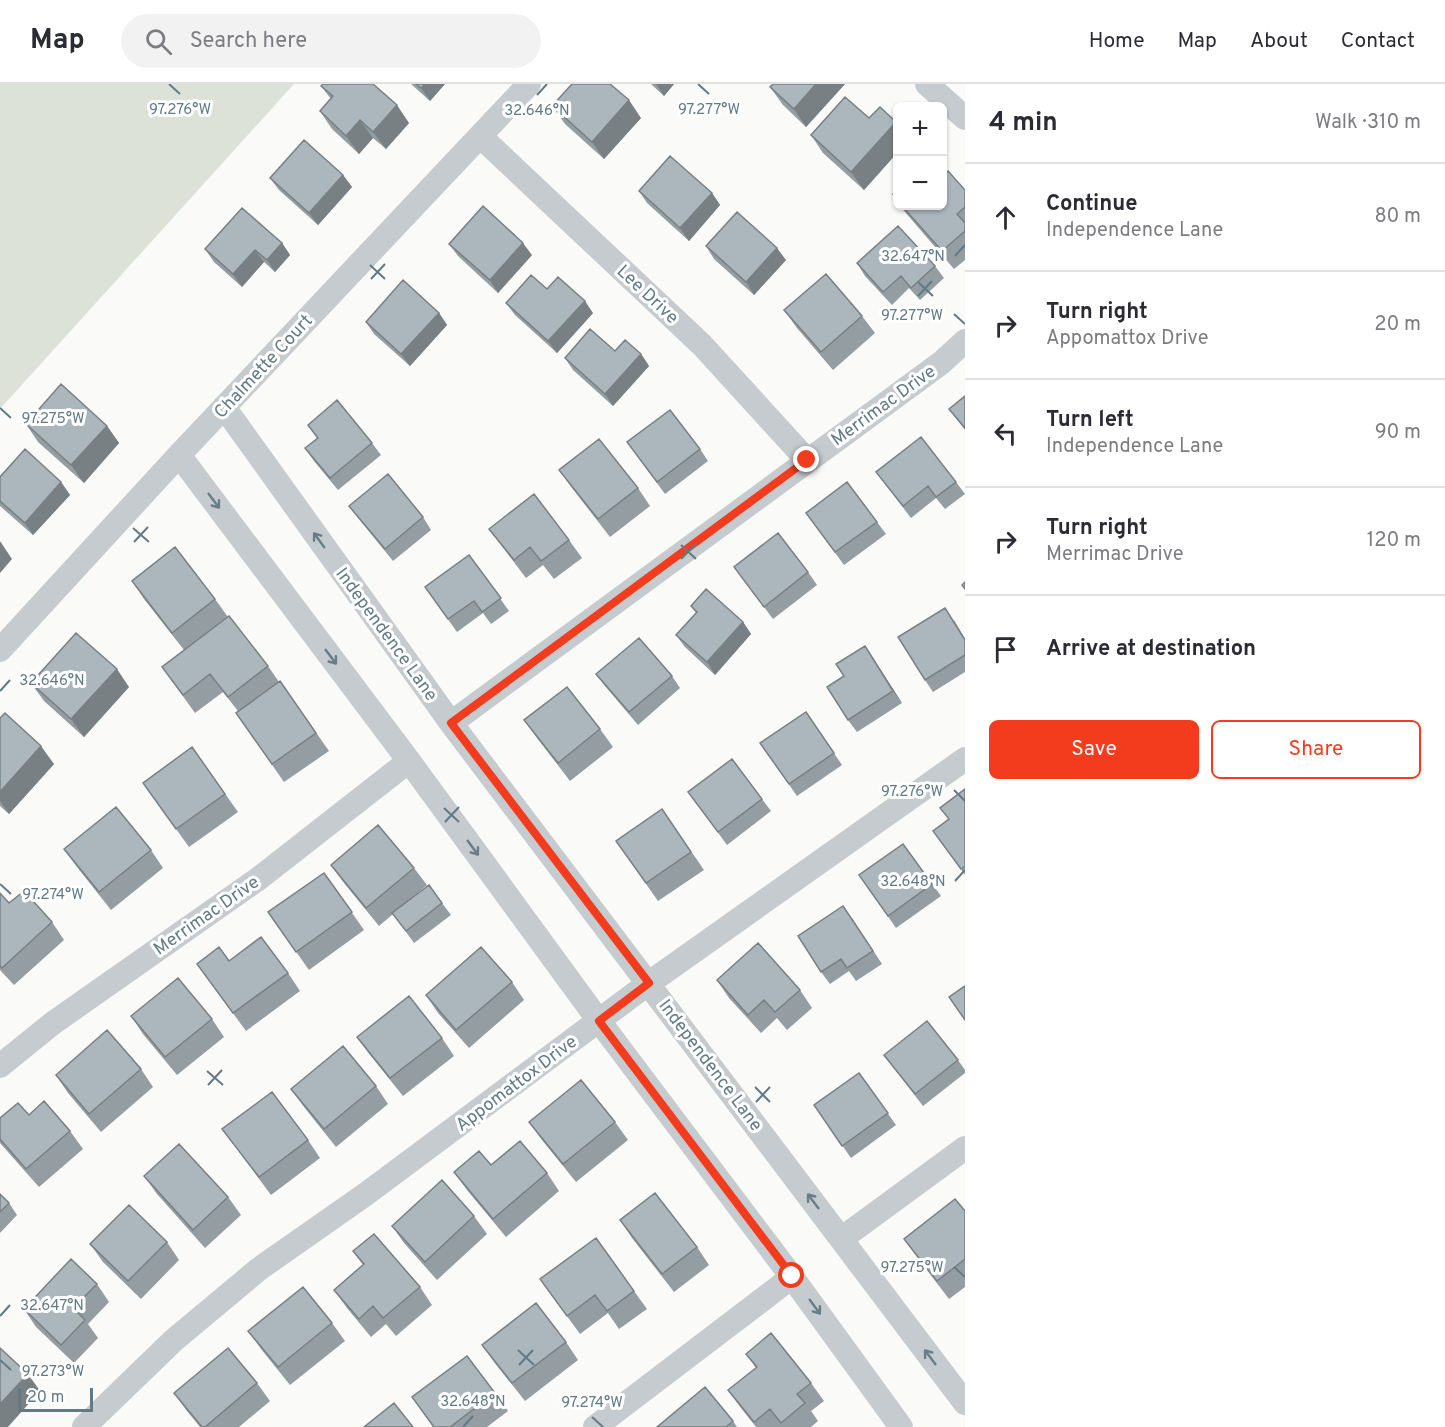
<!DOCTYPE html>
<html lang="en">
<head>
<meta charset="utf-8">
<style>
  body { margin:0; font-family:Overpass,sans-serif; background:#f2f2f3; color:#2b2b33 }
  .controls { position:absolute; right:18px; top:18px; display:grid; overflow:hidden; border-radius:9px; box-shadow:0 2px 4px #0004 }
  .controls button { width:54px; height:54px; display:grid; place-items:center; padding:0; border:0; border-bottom:2px solid #e1e1e2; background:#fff; color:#2b2b33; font:30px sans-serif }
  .scale { position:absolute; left:18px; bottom:15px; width:75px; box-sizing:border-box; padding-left:6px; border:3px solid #627a85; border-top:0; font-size:16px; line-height:21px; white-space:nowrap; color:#627a85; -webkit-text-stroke:4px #fff; paint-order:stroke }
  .stop { position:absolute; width:18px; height:18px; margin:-14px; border:4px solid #f33b1e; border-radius:50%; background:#fff }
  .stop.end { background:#f33b1e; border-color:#fff; box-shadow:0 2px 6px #0008 }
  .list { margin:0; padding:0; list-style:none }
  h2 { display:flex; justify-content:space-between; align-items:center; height:78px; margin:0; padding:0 24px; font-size:26px }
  h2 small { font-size:20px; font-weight:400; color:#7c7c81 }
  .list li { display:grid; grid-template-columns:39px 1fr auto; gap:18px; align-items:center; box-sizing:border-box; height:108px; padding:0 24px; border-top:2px solid #e1e1e2 }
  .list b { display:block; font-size:22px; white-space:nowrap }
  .list p { margin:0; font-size:20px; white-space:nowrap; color:#7c7c81 }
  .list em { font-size:20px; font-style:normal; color:#7c7c81 }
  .actions { display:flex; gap:12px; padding:18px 24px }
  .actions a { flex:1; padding:14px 0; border:2px solid #f33b1e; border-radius:9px; text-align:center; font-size:21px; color:#f33b1e }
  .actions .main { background:#f33b1e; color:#fff }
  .icon { flex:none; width:33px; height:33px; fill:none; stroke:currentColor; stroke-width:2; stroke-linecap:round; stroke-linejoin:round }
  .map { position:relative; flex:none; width:965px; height:1343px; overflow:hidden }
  header { display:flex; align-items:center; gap:36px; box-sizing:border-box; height:84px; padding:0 30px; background:#fff; border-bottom:2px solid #e1e1e2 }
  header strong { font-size:28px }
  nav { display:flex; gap:33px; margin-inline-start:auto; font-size:21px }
  .search { width:420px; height:54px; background:#f2f2f3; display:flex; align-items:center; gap:15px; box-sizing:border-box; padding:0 21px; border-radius:33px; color:#7c7c81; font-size:22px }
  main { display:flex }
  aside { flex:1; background:#fff }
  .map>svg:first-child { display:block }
  .green { fill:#dce2d8 }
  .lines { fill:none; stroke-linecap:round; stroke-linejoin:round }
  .street { stroke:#c5cbce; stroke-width:24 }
  .wall { fill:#939da2 }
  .shaded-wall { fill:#788084 }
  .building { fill:#abb7bc; stroke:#788084; stroke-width:1.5 }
  .oneway { stroke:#677e89 }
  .route { stroke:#f33b1e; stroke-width:8 }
  .ticks { fill:none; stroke:#627a85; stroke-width:2 }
  .labels { text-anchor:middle; stroke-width:6; stroke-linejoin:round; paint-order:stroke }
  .street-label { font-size:18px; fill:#627a85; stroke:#fff }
  .ticks-label { font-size:15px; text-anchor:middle; fill:#627a85; stroke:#fff; stroke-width:6; stroke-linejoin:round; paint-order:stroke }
</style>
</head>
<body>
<header>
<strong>Map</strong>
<div class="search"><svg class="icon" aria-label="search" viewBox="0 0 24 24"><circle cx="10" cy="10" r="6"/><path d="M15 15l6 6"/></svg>Search here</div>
<nav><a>Home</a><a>Map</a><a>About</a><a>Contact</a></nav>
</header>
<main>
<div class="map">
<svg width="965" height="1343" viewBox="0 0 965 1343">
  <rect width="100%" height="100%" fill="#fafaf8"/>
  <path class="green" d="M0 0H294L0 325Z"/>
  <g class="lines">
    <path class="street" d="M927 0 965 34
      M481 53 702 261 807 376
      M224 323 451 639 965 1319
      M179 371 409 677 599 937 792 1193 901 1343
      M0 566 179 371 529 0
      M451 639 941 279 965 257
      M0 982 53 939 258 795 409 677
      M841 1155 965 1064
      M84 1343 174 1256 259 1185 366 1110 649 899 965 675
      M595 1343 792 1193"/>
  </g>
  <path class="wall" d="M411 0H445L430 17Z
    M651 0H674L664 12Z
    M845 0 806 43 783 21 770 3Z
    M321 2 409 39 386 65 373 54 359 70 332 45 320 27 331 15Z
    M552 22 641 34 604 75 565 40Z
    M869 34 897 40V69L864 106 823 69 811 51Z
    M343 91 352 103 318 141 279 106 270 94Z
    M965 106V176L954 185 905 128 900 122H942Z
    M639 107 712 109 720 121 689 157 647 119Z
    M282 159 290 171 275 188 264 178 242 203 214 178 205 165Z
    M449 160 532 171 498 209 458 172Z
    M706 162 786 176 754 211 714 175Z
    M857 179 935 182 944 194 920 216 909 204 892 221 865 192Z
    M547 205 593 229 557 269 515 231 506 219Z
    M784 226 862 232 875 249 833 286 797 244Z
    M439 229 447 241 410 282 374 250 366 238Z
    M615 267 641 270 649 282 613 322 573 286 565 274Z
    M965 312V346L949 325Z
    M26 340 107 342 119 359 84 399 38 358Z
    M308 341 372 359 381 371 338 406 314 377 305 364 317 354Z
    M627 358 700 365 708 377 665 410Z
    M559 386 638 404 650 422 610 453 572 404Z
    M876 388 956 398 965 410 945 425 936 414 911 434Z
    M0 393 61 398 70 411 33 451 0 422Z
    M349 422 423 433 431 446 393 477 358 434Z
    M806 429 877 438 886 450 844 481Z
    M489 445 569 456 582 474 554 495 543 481 526 494Z
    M469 471 509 527 491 540 483 529 457 548 425 503Z
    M734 483 808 488 817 501 773 535Z
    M132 497 215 515 228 533 268 582 279 598 280 597 329 667 284 698 236 629 238 627 223 608 195 629 162 583 184 566 144 515Z
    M691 522 743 538 751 550 715 591 685 563 676 551 696 529Z
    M954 536 965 555V588L933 608 925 596Z
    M873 574 902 619 857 648 848 636Z
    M596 590 672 592 680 604 638 641 605 602Z
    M31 599 129 603 84 653 44 617Z
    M806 628 842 681 797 712 760 659Z
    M0 634 54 680 9 730 0 722Z
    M524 636 600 645 613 663 570 697 537 654Z
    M192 663 238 728 189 763 143 699Z
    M965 705V791L933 747 949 735Z
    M762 715 771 727 727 761 697 720Z
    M662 725 704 786 658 817 616 757Z
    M903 760 941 812 896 844 859 791Z
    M64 765 151 766 163 784 111 826 77 783Z
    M331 781 414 784 427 801 409 816 442 819 451 831 414 859 393 830 379 842 344 799Z
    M324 789 364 846 309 886 268 828Z
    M0 809 9 819 52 838 64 856 14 901 0 886Z
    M852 834 882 880 856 897 849 887 830 900 821 888Z
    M229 877 288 889 300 907 246 947 197 880Z
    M717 896 800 906 812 924 787 946 777 934 761 949 729 914Z
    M512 898 524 916 469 964 438 929 426 911Z
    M131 932 212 935 224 953 177 991 143 950Z
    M357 953 442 954 454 972 403 1012 370 971Z
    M884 971 958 976 965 986V989L923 1022Z
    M141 985 153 1003 101 1048 68 1009 56 991Z
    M859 989 896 1041 851 1074 814 1021Z
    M376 1002 388 1020 336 1063 304 1023 291 1005Z
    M29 1031 70 1047 83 1065 39 1103 0 1059V1034Z
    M529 1038H615L628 1056 576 1098 542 1056Z
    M222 1045 308 1056 320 1074 271 1111Z
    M491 1081 547 1089 559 1107 506 1153 467 1106 454 1088Z
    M144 1092 228 1113 241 1131 205 1164 157 1110Z
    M0 1110 9 1119 17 1131 0 1149Z
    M965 1127V1203L949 1215 917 1173 904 1155Z
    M474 1132 487 1150 437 1196 404 1159 392 1142Z
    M620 1136 697 1163 709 1181 674 1208 632 1154Z
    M167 1158 179 1176 141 1215 103 1178 90 1160Z
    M353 1167 420 1203 432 1221 396 1252 386 1240 371 1253 347 1224 334 1206 363 1181Z
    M540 1195 634 1207 647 1225 619 1245 608 1229 580 1250Z
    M97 1200 109 1218 88 1240 98 1254 74 1279 36 1243 24 1225Z
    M332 1239 345 1257 290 1301 261 1265 248 1247Z
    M566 1258 578 1276 525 1317 494 1278 482 1261Z
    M746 1270 811 1299 824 1317 811 1327 818 1337 811 1343H756L741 1324 728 1306 756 1284Z
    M257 1299 270 1317 239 1343H200L187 1327 174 1309Z
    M495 1309 508 1327 487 1343H433L412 1313Z
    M733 1337 737 1343H657Z"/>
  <path class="shaded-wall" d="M425 0H445L430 17 421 4Z
    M656 0H674L664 12Z
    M816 0H845L806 43 794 25Z
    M629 16 641 34 604 75 592 58Z
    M397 21 409 39 386 65 373 48Z
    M360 36 373 54 359 70 346 52Z
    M896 38 897 40V69L864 106 851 88Z
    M343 91 352 103 318 141 309 129Z
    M712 109 720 121 689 157 680 144Z
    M282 159 290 171 275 188 267 176Z
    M523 159 532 171 498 209 490 196Z
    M777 164 786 176 754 211 746 198Z
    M255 166 264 178 242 203 233 190Z
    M585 217 593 229 557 269 548 257Z
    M439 229 447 241 410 282 401 270Z
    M641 270 649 282 613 322 605 310Z
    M107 342 119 359 84 399 71 381Z
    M61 398 70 411 33 451 25 439Z
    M0 457 12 475 0 489Z
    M743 538 751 550 715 591 707 578Z
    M865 562 873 574 902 619 893 607Z
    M117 585 129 603 84 653 71 635Z
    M41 662 54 680 9 730 0 717V708Z
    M28 1290 40 1307 8 1343H0V1320Z"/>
  <path class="building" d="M323 0H373L397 21 373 48 360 36 346 52 320 27 333 12 321 2Z
    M416 0H425L421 4Z
    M572 0H610L629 16 592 58 552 22Z
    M773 0H816L794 25 770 3Z
    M845 13 869 34 880 23 896 38 851 88 811 51Z
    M304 56 343 91 309 129 270 94Z
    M670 72 712 109 680 144 639 107Z
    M948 87 965 106V123L957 130 965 139V147L942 167 902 122H942V92Z
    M897 106V116L893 110Z
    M483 122 523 159 490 196 449 160Z
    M242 124 282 159 267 176 255 166 233 190 205 165Z
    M737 128 777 164 746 198 706 162Z
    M898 142 935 182 911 204 901 192 883 208 857 179Z
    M826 190 862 232 821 268 784 226Z
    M531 191 547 205 558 193 585 217 548 257 506 219Z
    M403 196 439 229 401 270 366 238Z
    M590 245 615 267 625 256 641 270 605 310 565 274Z
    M61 300 107 342 71 381 26 340Z
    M965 312V344L949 325Z
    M337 316 372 359 330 394 305 364 318 354 308 341Z
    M670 326 700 365 657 398 627 358Z
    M921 353 956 398 936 413 928 402 903 422 876 388Z
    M599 355 638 404 598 435 559 386Z
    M25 365 61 398 25 439 0 417V393Z
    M388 390 423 433 385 465 349 422Z
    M847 398 877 438 835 468 806 429Z
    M534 410 569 456 541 477 530 463 514 476 489 445Z
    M778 449 808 488 764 523 734 483Z
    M175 463 215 515 172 549 132 497Z
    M469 471 501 514 482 528 474 517 448 535 425 503Z
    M965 498V505L962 501Z
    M706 505 743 538 707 578 676 551 697 528 691 522Z
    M945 524 965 556V571L925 596 898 553Z
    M229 532 268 582 228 613 210 590 183 611 162 583Z
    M76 549 117 585 71 635 31 599Z
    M639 554 672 592 629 628 596 590Z
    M865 562 893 607 848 636 827 603 844 592 836 580Z
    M280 597 316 649 272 680 236 629Z
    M567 603 600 645 558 679 524 636Z
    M806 628 834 669 789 700 760 659Z
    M5 629 41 662 0 708V634Z
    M192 663 225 710 176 745 143 699Z
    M732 675 762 715 718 748 688 708Z
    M965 705V782L961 785 933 747 949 735 940 724Z
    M116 723 151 766 99 808 64 765Z
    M662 725 691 768 646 799 616 757Z
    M378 741 414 784 366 824 331 781Z
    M903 760 932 800 888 832 859 791Z
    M324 789 352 828 296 868 268 828Z
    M429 801 442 819 406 847 392 829Z
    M24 807 52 838 2 884 0 882V809L9 819Z
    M843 822 873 867 847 884 841 875 821 888 798 852Z
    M261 853 288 889 233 929 197 880 219 863 229 877Z
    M758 859 800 906 775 928 764 916 748 931 717 896Z
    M481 863 512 898 456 946 426 911Z
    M178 894 212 935 165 973 131 932Z
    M965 902V936L949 913Z
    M409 912 442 954 390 994 357 953Z
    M927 937 958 976 915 1010 884 971Z
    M107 946 141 985 89 1030 56 991Z
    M343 962 376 1002 324 1045 291 1005Z
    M859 989 888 1029 842 1062 814 1021Z
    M581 996 615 1038 563 1080 529 1038Z
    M272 1008 308 1056 259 1093 222 1045Z
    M44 1017 70 1047 26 1085 0 1055V1034L18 1019 29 1031Z
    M520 1057 547 1089 493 1135 454 1088 479 1067 491 1081Z
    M179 1060 228 1113 193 1146 144 1092Z
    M442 1096 474 1132 425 1178 392 1142Z
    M655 1109 697 1163 662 1190 620 1136Z
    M0 1110 9 1119 0 1128Z
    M955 1115 965 1127V1175L937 1197 904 1155Z
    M129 1121 167 1158 128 1197 90 1160Z
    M374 1150 420 1203 383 1234 373 1222 359 1235 334 1206 364 1180 353 1167Z
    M596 1154 634 1207 607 1227 595 1211 567 1232 540 1195Z
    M71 1175 97 1200 73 1224 85 1236 61 1261 24 1225Z
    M303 1203 332 1239 278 1283 248 1247Z
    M536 1219 566 1258 512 1299 482 1261Z
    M771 1249 811 1299 797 1310 805 1319 781 1339 770 1325 754 1338 728 1306 757 1283 746 1270Z
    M0 1264 28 1290 0 1320Z
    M228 1264 257 1299 205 1343H202L174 1309Z
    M467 1272 495 1309 450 1343H434L412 1313Z
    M705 1303 733 1337 726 1343H657Z
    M394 1319 413 1343H364Z"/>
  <defs><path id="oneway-shaft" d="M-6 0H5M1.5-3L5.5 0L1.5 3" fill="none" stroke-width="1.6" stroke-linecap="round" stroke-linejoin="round" transform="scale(1.5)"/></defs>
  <g class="oneway">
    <use href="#oneway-shaft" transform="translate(214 417) rotate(53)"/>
    <use href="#oneway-shaft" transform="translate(319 456) rotate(-126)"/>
    <use href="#oneway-shaft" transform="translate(331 573) rotate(53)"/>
    <use href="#oneway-shaft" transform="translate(473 764) rotate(54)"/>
    <use href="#oneway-shaft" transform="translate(813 1117) rotate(-127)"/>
    <use href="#oneway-shaft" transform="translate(815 1223) rotate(54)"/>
    <use href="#oneway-shaft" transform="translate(930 1273) rotate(-127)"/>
  </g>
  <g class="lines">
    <path class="route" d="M792 1192 599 937 649 899 451 639 807 376"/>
  </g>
  <path class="ticks" d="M169 0 180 10M698 0 709 10M537 11 547 0M955 172 965 161M370 181 385 195M371 195 385 180M918 198 933 212M918 212 932 197M954 230 965 240M0 324 11 334M133 444 149 458M134 458 148 443M681 461 696 475M681 475 696 460M0 607 10 596M954 706 965 717M444 724 459 738M445 738 459 723M955 797 965 786M0 800 11 810M207 987 223 1001M208 1001 222 986M755 1003 770 1018M756 1018 770 1003M954 1183 965 1193M0 1232 10 1221M518 1266 534 1281M0 1276 11 1286M519 1281 533 1266M592 1333 603 1343M463 1343 473 1332"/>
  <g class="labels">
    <g class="street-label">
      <text transform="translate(648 210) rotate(43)" y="6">Lee Drive</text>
      <text transform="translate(263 282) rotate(-47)" y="6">Chalmette Court</text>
      <text transform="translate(883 321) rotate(-36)" y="6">Merrimac Drive</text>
      <text transform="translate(387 550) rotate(54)" y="6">Independence Lane</text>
      <text transform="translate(206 831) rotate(-35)" y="6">Merrimac Drive</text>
      <text transform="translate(711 981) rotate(53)" y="6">Independence Lane</text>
      <text transform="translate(516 999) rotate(-37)" y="6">Appomattox Drive</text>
    </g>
  </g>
  <g class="ticks-label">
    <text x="180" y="30">97.276°W</text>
    <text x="709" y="30">97.277°W</text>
    <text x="537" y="31">32.646°N</text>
    <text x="913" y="177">32.647°N</text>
    <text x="912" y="236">97.277°W</text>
    <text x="53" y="339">97.275°W</text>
    <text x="52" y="601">32.646°N</text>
    <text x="912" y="712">97.276°W</text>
    <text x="913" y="802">32.648°N</text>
    <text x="53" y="815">97.274°W</text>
    <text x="912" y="1188">97.275°W</text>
    <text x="52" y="1226">32.647°N</text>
    <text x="53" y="1292">97.273°W</text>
    <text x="473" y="1322">32.648°N</text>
    <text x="592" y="1323">97.274°W</text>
  </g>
</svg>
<div class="controls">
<button>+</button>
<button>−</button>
</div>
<div class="scale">20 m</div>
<div class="stop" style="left:792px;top:1192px"></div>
<div class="stop end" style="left:807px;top:376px"></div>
</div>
<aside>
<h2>4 min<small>Walk · 310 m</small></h2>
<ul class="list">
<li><svg class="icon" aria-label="ahead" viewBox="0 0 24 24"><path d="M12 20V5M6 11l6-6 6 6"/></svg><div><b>Continue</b><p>Independence Lane</p></div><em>80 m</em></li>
<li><svg class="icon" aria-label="right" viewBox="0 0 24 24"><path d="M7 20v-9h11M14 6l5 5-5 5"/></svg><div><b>Turn right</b><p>Appomattox Drive</p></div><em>20 m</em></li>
<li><svg class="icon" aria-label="left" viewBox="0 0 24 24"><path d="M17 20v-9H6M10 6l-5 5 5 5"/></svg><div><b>Turn left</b><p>Independence Lane</p></div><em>90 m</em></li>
<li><svg class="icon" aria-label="right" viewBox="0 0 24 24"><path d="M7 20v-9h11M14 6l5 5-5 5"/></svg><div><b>Turn right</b><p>Merrimac Drive</p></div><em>120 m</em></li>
<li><svg class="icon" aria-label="arrive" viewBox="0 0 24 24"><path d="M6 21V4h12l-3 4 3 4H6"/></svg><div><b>Arrive at destination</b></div></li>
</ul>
<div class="actions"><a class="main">Save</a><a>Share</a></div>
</aside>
</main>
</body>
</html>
